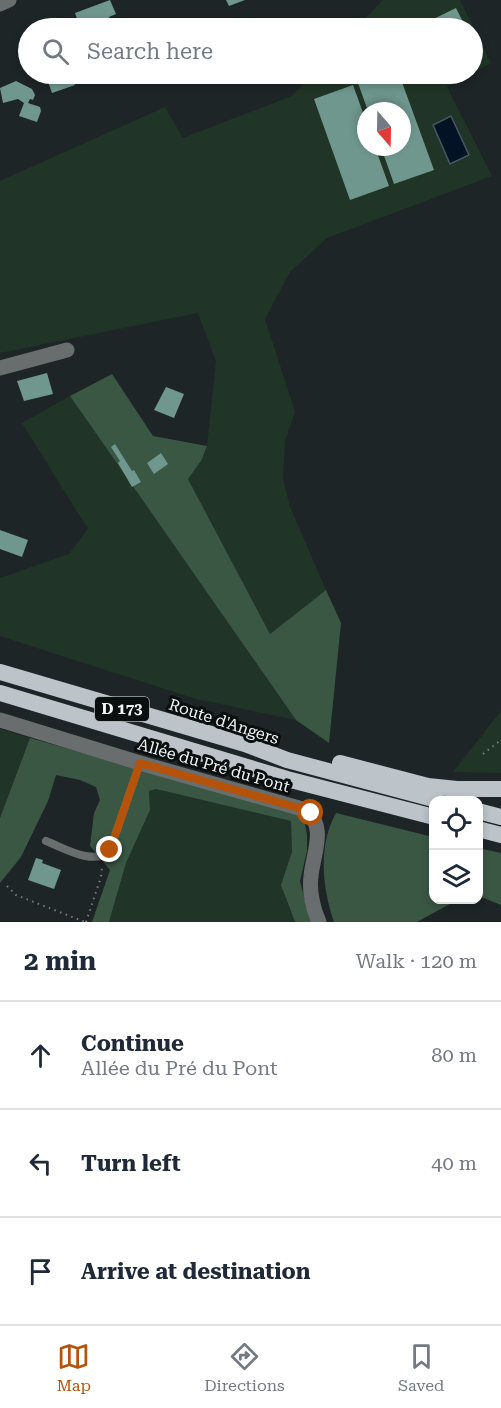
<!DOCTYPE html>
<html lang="en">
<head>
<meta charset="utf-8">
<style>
  body { margin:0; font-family:"Roboto Serif",serif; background:#f2f2f3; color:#1f2937 }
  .controls { position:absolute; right:18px; bottom:18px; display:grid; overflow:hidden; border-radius:12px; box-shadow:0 3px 9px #0003 }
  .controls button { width:54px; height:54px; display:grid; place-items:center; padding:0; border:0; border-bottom:2px solid #e0e1e3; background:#fff; color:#1f2937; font:30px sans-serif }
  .compass { position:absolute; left:357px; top:102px; width:54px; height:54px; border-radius:50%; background:#fff; box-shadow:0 3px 9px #0003; rotate:160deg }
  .stop { position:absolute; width:18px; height:18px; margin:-14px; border:4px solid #b45309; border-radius:50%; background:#fff }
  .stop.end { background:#b45309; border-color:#fff; box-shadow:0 2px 6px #0008 }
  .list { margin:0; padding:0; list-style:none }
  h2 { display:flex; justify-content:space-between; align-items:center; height:78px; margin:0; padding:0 24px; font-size:26px }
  h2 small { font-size:20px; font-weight:400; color:#747a83 }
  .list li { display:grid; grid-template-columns:39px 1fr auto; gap:18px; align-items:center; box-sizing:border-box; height:108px; padding:0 24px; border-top:2px solid #e0e1e3 }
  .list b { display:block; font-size:22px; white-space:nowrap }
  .list p { margin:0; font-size:20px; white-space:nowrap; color:#747a83 }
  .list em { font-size:20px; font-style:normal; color:#747a83 }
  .icon { flex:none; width:33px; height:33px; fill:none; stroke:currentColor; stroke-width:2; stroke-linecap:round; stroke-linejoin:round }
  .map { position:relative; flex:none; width:501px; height:922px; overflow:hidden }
  .search { position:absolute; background:#fff; box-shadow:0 3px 9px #0003; left:18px; right:18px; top:18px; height:66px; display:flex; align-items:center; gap:15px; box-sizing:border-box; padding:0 21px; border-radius:33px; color:#747a83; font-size:22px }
  .sheet { height:402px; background:#fff }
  nav { display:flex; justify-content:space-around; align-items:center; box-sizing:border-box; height:84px; border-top:2px solid #e0e1e3; background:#fff; font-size:16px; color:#747a83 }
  nav a { display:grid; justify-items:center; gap:3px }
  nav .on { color:#b45309 }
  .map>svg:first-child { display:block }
  .green { fill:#203527; fill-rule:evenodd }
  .forest { fill:#3a5744 }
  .water { fill:#031225; stroke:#4a5664; stroke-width:1.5 }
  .building { fill:#6f978e }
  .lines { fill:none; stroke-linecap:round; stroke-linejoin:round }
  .path { stroke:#777d7e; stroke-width:2; stroke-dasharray:1.5 4.5; stroke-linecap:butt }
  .service { stroke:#696d6e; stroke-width:8 }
  .minor { stroke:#696d6e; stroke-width:15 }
  .trunk { stroke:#bdc4c9; stroke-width:16 }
  .route { stroke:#b45309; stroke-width:8 }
  .labels { text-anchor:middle; stroke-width:6; stroke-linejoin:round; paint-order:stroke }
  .shield { fill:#0a0e0e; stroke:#abb0b0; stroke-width:1.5 }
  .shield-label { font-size:15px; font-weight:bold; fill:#f0f5f6 }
  .street-label { font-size:16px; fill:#f0f5f6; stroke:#0a0e0e }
</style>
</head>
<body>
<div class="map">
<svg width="501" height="922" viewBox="0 0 501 922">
  <rect width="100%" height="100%" fill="#1e2526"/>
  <path class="green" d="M383 0H460L491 63 473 73 472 28H356Z
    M313 74H472L447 87 492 176 327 238 290 272 265 319 295 412 285 441 283 479 290 507 326 590 270 634 188 479 201 461 207 446 216 361 198 313 0 353V181L165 107 183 138 292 96ZM366 111H402V147H366Z
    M70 396 296 720 196 699 0 636V578L69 554 88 529 22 423Z
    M501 711V773L453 772Z
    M0 729 30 738 0 818Z
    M156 789 291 821 292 852 286 899 295 922H109L126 863 150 810 149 791Z"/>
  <path class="forest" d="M112 374 153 436 207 446 201 461 188 479 270 634 326 590 341 623 329 743 296 720 70 396Z
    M30 738 303 815 307 834V851L300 881 308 912 313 922H295L281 885 292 852 291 821 156 789 149 791 150 810 126 863 109 922H92L110 870 90 846 94 813 100 800 96 787 80 780 56 775 48 801 21 857 0 883V818Z
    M336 813 433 837 434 900H457L417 922H334C322 888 318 845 336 813Z
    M478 848 501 853V905L479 896Z"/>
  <path class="water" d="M451 116 469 155 450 164 433 125Z"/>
  <path class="building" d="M110 0 116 14 109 17 113 28H86L85 26 80 27 75 13Z
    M226 0H245L229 6Z
    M456 8 466 28H415Z
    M51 74H71L75 85 52 93 46 76Z
    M383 74H399L434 170 394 184 381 147H402V111H368L358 83Z
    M16 81 32 89 35 95 33 100 30 99 28 103 40 107 41 111 37 122 19 116 24 103 18 99 3 103 0 88Z
    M353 85 366 121V147H375L389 186 350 200 314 99Z
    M47 373 53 394 24 401 17 381Z
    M166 387 184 394 174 418 154 410Z
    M115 444 132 471 134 470 141 482 132 487 118 463 120 461 111 447Z
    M161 453 168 464 154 474 147 463Z
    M0 530 28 540 22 557 0 549Z
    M36 858 43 860 42 863 61 870 54 889 28 880Z"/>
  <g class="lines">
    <path class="path" d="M483 754 501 740
      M7 886 16 895 85 922
      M86 922 101 877 102 867"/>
    <path class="service" d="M46 841C64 848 95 867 110 850L140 763"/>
    <path class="minor" d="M0 4 9 0
      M0 368 67 350
      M0 720 140 763 306 810C327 827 313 854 311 876 309 891 313 909 319 922"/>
    <path class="trunk" d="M0 672 245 744 287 760 437 800
      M0 693 287 779 434 817
      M340 763 428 786 457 789H501
      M478 811 501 817
      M478 829 501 835"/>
  </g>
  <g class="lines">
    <path class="route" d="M110 850 140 763 306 810 311 813"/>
  </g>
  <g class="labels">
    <rect class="shield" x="95" y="697" width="54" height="24" rx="4.5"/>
    <g class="shield-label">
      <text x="122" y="714">D 173</text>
    </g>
    <g class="street-label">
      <text transform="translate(224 721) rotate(18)" y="6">Route d'Angers</text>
      <text transform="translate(214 765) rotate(16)" y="6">Allée du Pré du Pont</text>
    </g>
  </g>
</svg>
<div class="controls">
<button><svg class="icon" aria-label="locate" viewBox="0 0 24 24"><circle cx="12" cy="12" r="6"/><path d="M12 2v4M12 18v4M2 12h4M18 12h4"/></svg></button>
<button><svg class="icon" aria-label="layers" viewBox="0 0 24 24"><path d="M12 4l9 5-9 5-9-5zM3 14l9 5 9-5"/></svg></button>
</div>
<svg class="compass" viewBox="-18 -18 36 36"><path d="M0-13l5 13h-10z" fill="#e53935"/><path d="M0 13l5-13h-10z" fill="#747a83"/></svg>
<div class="stop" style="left:311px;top:813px"></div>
<div class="stop end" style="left:110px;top:850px"></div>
<div class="search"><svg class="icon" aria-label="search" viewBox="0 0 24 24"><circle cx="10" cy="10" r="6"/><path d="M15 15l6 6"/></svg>Search here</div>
</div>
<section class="sheet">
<h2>2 min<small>Walk · 120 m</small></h2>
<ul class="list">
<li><svg class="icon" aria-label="ahead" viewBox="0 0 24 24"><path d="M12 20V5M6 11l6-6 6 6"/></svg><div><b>Continue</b><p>Allée du Pré du Pont</p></div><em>80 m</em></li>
<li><svg class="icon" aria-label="left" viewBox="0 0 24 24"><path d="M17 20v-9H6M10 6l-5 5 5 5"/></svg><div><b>Turn left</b></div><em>40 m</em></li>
<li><svg class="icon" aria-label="arrive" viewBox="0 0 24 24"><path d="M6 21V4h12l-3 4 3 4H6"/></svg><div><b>Arrive at destination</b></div></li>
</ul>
</section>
<nav>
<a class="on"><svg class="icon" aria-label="map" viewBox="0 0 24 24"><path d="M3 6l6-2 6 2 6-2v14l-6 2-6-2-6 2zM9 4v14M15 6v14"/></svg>Map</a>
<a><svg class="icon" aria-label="directions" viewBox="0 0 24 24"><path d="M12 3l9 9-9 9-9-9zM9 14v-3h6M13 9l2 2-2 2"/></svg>Directions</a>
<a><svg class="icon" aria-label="saved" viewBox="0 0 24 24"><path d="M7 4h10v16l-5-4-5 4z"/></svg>Saved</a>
</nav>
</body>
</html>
